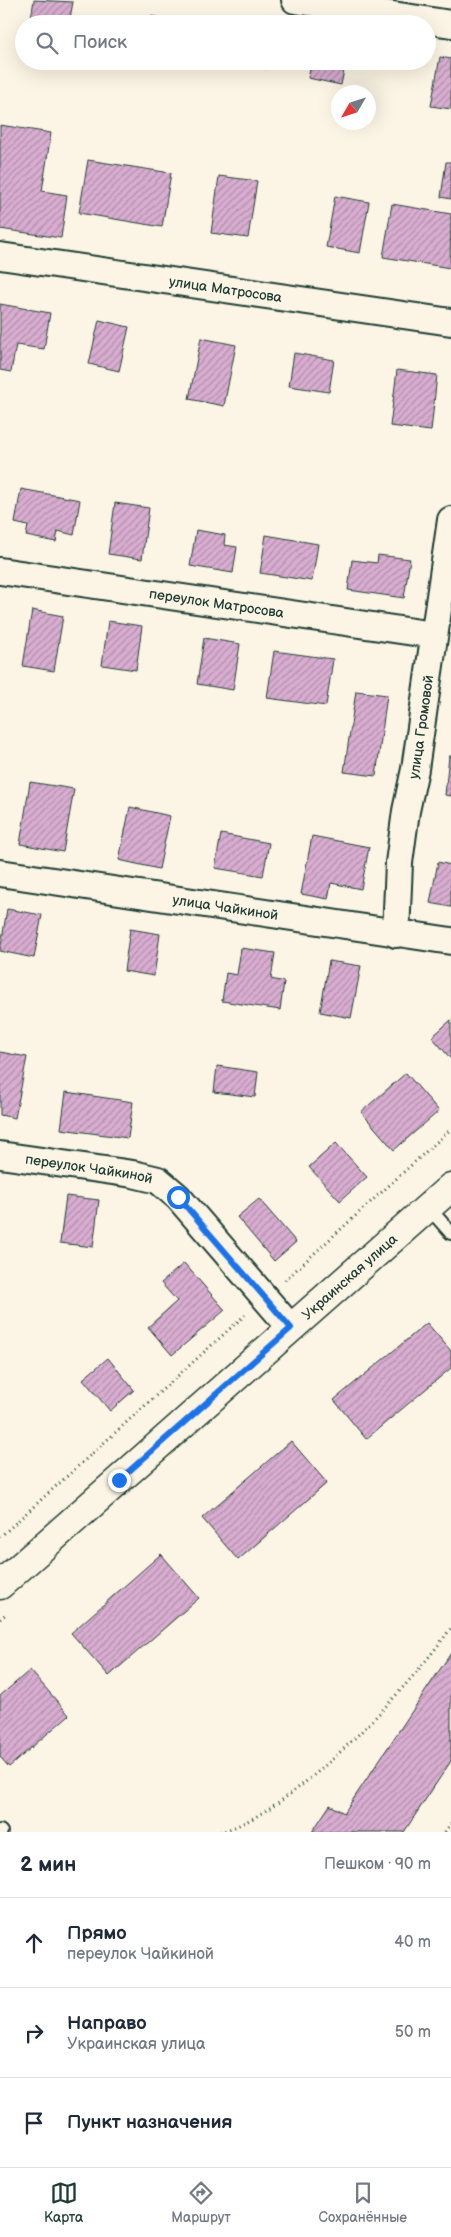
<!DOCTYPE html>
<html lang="ru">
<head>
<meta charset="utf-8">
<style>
  body { margin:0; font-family:"Balsamiq Sans",sans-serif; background:#f6f6f7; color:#1f2937 }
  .compass { position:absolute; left:331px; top:85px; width:45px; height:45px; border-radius:50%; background:#fff; box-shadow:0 5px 20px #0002; rotate:231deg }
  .stop { position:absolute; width:15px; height:15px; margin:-11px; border:4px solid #1a73e8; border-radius:50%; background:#fff }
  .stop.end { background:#1a73e8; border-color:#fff; box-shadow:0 1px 5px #0008 }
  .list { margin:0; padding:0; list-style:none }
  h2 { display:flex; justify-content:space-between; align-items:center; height:65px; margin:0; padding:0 20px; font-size:21px }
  h2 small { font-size:16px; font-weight:400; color:#747a83 }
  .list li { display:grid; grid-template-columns:32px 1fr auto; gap:15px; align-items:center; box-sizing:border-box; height:90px; padding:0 20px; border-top:1px solid #e0e1e3 }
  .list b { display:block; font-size:19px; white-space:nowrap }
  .list p { margin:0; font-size:16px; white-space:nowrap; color:#747a83 }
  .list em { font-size:16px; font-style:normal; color:#747a83 }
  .icon { flex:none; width:28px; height:28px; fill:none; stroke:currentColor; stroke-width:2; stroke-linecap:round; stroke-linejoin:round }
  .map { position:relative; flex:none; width:451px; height:1832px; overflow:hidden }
  .search { position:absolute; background:#fff; box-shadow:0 5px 20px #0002; left:15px; right:15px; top:15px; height:55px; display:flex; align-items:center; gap:12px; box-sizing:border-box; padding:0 18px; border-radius:28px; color:#747a83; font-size:19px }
  .sheet { height:335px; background:#fff }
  nav { display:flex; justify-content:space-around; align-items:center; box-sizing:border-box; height:70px; border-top:1px solid #e0e1e3; background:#fff; font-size:14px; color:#747a83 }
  nav a { display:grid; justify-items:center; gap:2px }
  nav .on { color:#1f3d34 }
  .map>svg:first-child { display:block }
  .building { fill:url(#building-hatch); stroke:#1f3d34 }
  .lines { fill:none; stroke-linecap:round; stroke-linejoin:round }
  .lane-casing { stroke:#1f3d34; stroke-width:16 }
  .street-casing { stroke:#1f3d34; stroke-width:30 }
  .secondary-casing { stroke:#1f3d34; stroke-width:31 }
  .path { stroke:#1f3d34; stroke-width:3; stroke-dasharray:1 4; stroke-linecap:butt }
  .lane { stroke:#fcf5e5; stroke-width:12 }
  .street { stroke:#fcf5e5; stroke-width:26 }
  .secondary { stroke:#fcf5e5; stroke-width:28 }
  .route { stroke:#1a73e8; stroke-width:6 }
  .labels { text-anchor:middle; stroke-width:4.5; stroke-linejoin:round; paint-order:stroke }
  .street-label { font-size:14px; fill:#1f3d34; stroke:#fcf5e5 }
</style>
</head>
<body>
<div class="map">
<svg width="451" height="1832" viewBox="0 0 451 1832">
  <defs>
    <pattern id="building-hatch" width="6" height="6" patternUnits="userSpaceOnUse" patternTransform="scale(1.25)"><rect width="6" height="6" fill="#d9add1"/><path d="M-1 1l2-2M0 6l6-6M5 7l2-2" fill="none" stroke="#af8eaa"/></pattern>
  </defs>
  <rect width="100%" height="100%" fill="#fcf5e5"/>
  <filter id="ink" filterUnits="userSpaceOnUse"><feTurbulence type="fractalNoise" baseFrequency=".02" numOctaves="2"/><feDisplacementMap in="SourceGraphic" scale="10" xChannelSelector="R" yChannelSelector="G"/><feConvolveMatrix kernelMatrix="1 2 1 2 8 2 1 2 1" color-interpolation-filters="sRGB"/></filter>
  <g filter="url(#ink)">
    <path class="building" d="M34 0 73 2 70 18 82 20V24H30Z
      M151 16 186 24H150Z
      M440 57 451 59V109L431 106Z
      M235 61H268L267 69 235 63Z
      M312 61H346L341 85 308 78Z
      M0 125 51 133 42 191 67 195 61 238 0 229Z
      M88 160 171 173 162 227 79 213Z
      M446 162H451V199L441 197Z
      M219 176 257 181 248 238 211 233Z
      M335 196 369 202 360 253 326 247Z
      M392 204 451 214 450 268 383 257Z
      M0 304 50 313 44 349 16 345 11 372 0 370Z
      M99 320 129 327 119 371 89 364Z
      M201 338 236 345 224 406 189 399Z
      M294 353 334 360 329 392 289 386Z
      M397 370 437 375 431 431 390 426Z
      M21 489 80 500 74 535 58 531 56 542 26 536 28 526 15 523Z
      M115 503 149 508 142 559 108 554Z
      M196 530 225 535 224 545 237 547 233 573 190 566Z
      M266 535 318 544 312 581 260 573Z
      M378 555 410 559 404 598 348 590 352 560 377 563Z
      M32 610 63 616 54 671 23 666Z
      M108 621 142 626 136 670 102 665Z
      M204 638 240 644 233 690 197 684Z
      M274 651 333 659 326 706 267 698Z
      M356 691 387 695 376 776 344 772Z
      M449 756H451V796L445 795Z
      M30 782 74 789 63 852 20 844Z
      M130 807 170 816 159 869 119 860Z
      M221 834 269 843 263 876 215 868Z
      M312 836 369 847 361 889 331 883 328 899 301 894Z
      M438 862 451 865V907L430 903Z
      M7 909 42 915 34 958 0 951Z
      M130 929 160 934 154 976 124 971Z
      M241 948 275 953 271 979 284 982 280 1010 222 1001 226 973 237 975Z
      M329 961 361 966 351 1018 320 1012Z
      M451 1020V1059L432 1037Z
      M0 1052 27 1057 15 1118 0 1115Z
      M217 1066 258 1072 255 1097 214 1092Z
      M406 1073 439 1111 394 1150 361 1112Z
      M66 1092 133 1102 128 1138 61 1129Z
      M336 1143 367 1177 340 1201 309 1167Z
      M66 1196 99 1200 93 1247 60 1243Z
      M259 1199 296 1242 274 1261 237 1217Z
      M184 1263 225 1310 172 1355 148 1327 177 1301 161 1283Z
      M427 1323 451 1351V1368L366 1439 334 1400Z
      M108 1358 134 1390 110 1411 83 1379Z
      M291 1441 327 1483 238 1560 202 1518Z
      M161 1554 199 1598 109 1676 71 1633Z
      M451 1653V1761L404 1832H312L330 1805 344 1813Z
      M30 1670 69 1715 9 1767 0 1757V1696Z"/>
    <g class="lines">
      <g class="lane-casing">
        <path id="lane" d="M428 1207 451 1233
          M0 1831 1 1832"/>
      </g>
      <g class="street-casing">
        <g id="street">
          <path d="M295 0 451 24"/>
          <path id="s1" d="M0 256 451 322"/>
          <path id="s2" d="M0 571 434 635"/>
          <path id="s3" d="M0 873 451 941"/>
          <path id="s4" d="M396 934 399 863 406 811 415 769 451 520"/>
          <path id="s5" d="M0 1155 133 1174 158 1180 178 1197 291 1328"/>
        </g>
      </g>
      <g class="secondary-casing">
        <g id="secondary">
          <path id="s6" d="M0 1585 451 1187"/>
        </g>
      </g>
      <path class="path" d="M285 1280 451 1129
        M0 1537 245 1315
        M0 1619 7 1613
        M220 1832C294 1812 406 1691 451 1628
        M445 1832 451 1823"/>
      <use href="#lane" class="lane"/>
      <use href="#street" class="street"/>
      <use href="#secondary" class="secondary"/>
    </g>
  </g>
  <g class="lines" filter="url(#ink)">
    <path class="route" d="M119 1480 291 1328 178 1197"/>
  </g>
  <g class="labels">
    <g class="street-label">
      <text dy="5" stroke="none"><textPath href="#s1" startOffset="228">улица Матросова</textPath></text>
      <text dy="5" stroke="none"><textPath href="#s2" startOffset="219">переулок Матросова</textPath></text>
      <text dy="5" stroke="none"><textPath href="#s4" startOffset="209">улица Громовой</textPath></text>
      <text dy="5" stroke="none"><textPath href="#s3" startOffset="228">улица Чайкиной</textPath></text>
      <text dy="5" stroke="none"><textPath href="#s5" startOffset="90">переулок Чайкиной</textPath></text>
      <text dy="5" stroke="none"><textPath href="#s6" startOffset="466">Украинская улица</textPath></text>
    </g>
  </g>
</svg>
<svg class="compass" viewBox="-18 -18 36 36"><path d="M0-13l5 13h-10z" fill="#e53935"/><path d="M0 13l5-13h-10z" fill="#747a83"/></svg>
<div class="stop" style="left:178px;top:1197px"></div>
<div class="stop end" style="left:119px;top:1480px"></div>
<div class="search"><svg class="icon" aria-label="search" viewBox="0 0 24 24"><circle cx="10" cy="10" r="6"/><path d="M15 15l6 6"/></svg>Поиск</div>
</div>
<section class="sheet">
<h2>2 мин<small>Пешком · 90 m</small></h2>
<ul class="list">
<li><svg class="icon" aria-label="ahead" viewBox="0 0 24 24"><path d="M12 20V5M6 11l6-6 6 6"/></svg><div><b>Прямо</b><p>переулок Чайкиной</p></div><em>40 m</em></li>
<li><svg class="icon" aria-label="right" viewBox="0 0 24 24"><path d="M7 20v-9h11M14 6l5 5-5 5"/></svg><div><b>Направо</b><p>Украинская улица</p></div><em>50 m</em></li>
<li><svg class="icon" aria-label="arrive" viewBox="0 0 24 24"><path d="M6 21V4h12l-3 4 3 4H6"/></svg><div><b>Пункт назначения</b></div></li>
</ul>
</section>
<nav>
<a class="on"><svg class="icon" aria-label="map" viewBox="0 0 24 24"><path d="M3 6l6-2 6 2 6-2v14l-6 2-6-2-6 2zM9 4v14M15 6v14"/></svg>Карта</a>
<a><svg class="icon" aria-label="directions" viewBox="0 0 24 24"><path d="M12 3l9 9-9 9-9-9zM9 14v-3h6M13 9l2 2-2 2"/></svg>Маршрут</a>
<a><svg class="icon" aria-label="saved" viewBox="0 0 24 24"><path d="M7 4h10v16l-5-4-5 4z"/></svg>Сохранённые</a>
</nav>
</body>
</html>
